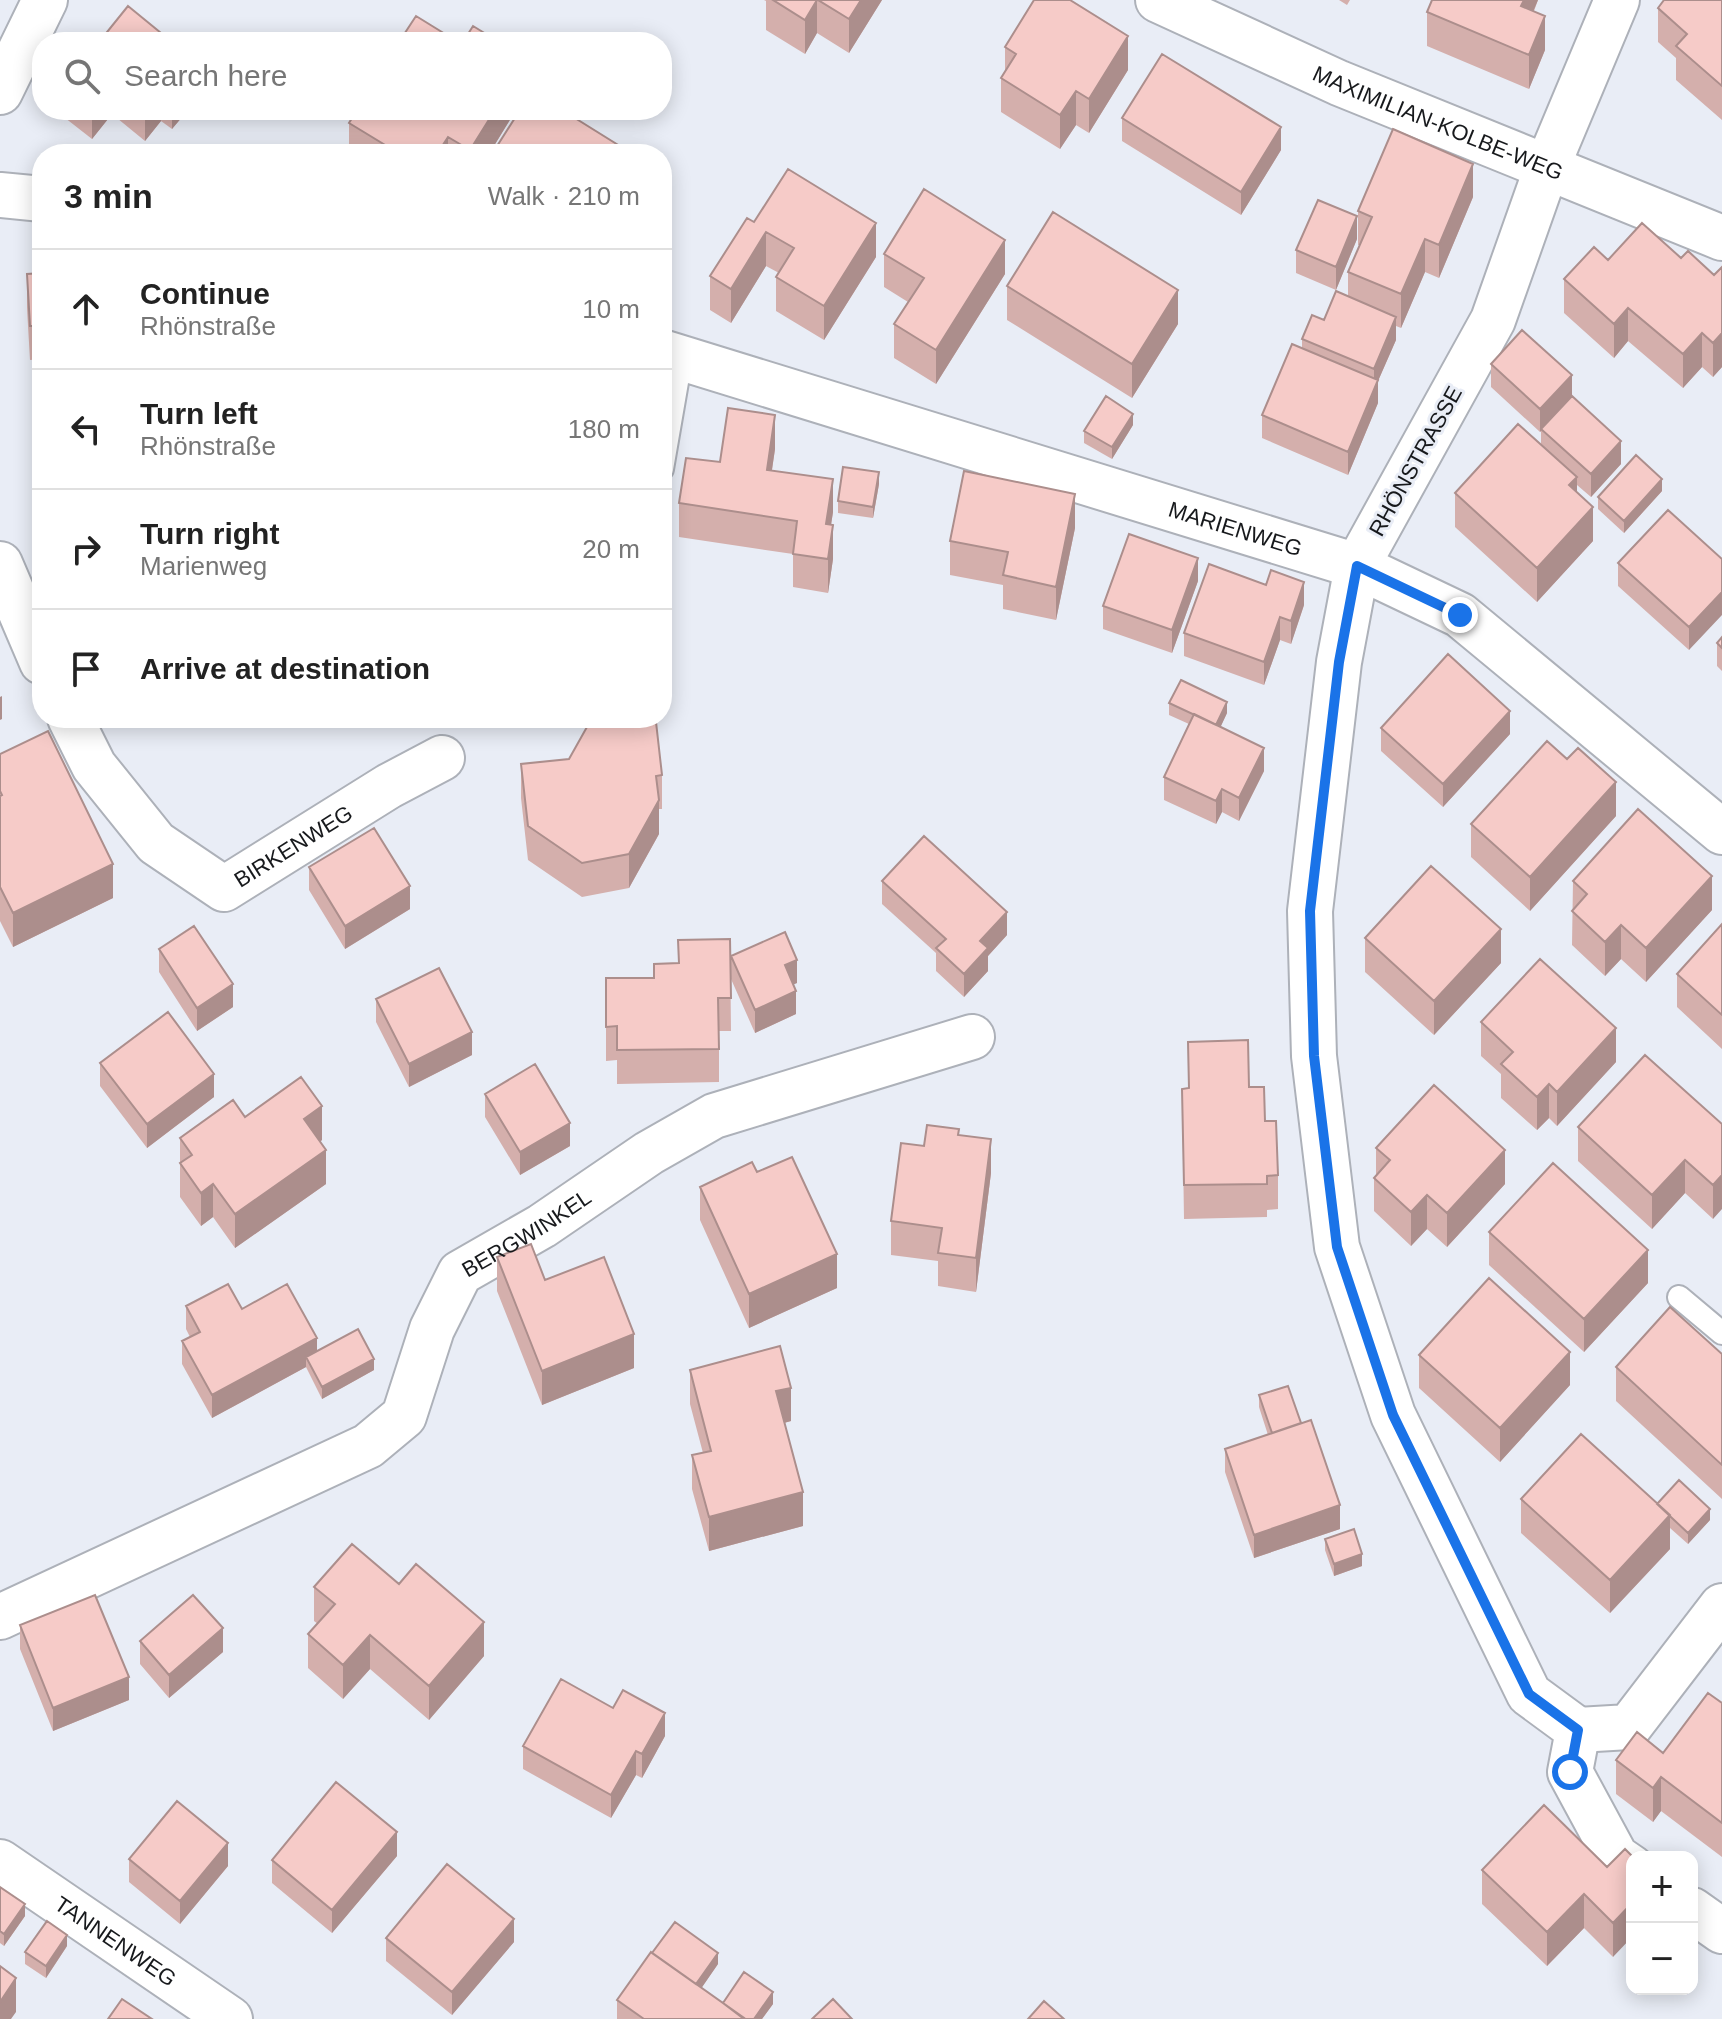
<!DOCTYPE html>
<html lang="en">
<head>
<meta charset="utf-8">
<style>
  body { margin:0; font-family:Helvetica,sans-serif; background:#f6f6f6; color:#222 }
  .controls { position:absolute; right:24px; bottom:24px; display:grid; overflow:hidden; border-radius:16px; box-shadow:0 4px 20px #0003 }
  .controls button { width:72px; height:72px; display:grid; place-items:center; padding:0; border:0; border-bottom:2px solid #e0e0e0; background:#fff; color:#222; font:40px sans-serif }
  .stop { position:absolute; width:24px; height:24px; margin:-18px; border:6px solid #1a73e8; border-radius:50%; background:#fff }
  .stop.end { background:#1a73e8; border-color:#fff; box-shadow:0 2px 8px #0008 }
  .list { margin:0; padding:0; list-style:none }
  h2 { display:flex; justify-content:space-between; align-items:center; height:104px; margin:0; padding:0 32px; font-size:34px }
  h2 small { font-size:26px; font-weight:400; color:#767676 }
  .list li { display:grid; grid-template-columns:52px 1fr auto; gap:24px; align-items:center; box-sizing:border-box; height:120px; padding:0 32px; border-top:2px solid #e0e0e0 }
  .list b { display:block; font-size:30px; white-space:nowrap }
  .list p { margin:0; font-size:26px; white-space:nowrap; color:#767676 }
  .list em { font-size:26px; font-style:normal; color:#767676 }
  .icon { flex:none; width:44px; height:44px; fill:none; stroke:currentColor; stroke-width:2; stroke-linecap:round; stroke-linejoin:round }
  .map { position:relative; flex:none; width:1722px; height:2019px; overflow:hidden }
  .search { position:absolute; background:#fff; box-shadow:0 4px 20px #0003; left:32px; top:32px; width:640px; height:88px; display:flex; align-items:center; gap:20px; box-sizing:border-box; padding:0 28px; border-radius:32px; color:#767676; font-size:30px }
  .panel { position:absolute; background:#fff; box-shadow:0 4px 20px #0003; left:32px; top:144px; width:640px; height:584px; border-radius:32px }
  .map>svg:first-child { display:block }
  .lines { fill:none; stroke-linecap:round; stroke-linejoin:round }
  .service-casing { stroke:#adb1b9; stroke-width:26 }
  .minor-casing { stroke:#adb1b9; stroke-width:48 }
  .service { stroke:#fff; stroke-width:22 }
  .minor { stroke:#fff; stroke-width:44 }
  .wall { fill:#d4afac }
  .shaded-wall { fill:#ac8e8c }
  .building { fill:#f6cbc8; stroke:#ac8e8c; stroke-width:2 }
  .route { stroke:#1a73e8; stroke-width:10 }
  .labels { text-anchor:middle; stroke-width:6; stroke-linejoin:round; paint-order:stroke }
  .street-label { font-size:22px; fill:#17191c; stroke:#e9edf6 }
</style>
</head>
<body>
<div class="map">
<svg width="1722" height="2019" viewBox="0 0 1722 2019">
  <rect width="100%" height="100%" fill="#e9edf6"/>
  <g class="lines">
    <g class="service-casing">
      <path id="service" d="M662 469 681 359
        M1679 1297 1722 1333"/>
    </g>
    <g class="minor-casing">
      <g id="minor">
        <path id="s1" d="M1158 0 1339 83 1722 238"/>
        <path d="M1617 0 1547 167 1493 320 1357 566 1339 662 1310 911 1314 1056 1337 1247 1393 1415 1529 1694 1578 1730 1570 1772 1616 1857 1632 1868"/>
        <path d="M0 92 45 0"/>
        <path d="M0 195 42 199"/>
        <path id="s2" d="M662 352 1357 566 1460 615 1722 832"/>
        <path d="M0 564 42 662"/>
        <path id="s3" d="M70 718 94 766 156 843 224 889 389 786 442 758"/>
        <path id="s4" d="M0 1617 368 1446 404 1416 432 1329 460 1273 542 1226 649 1153 714 1116 972 1037"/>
        <path d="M1578 1730 1629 1727 1722 1606"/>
        <path id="s5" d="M0 1862 230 2019"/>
        <path d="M1692 1910 1722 1931"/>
      </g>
    </g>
    <use href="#service" class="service"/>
    <use href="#minor" class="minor"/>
  </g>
  <path class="wall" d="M764 0H882L849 53 817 33 805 54 766 30V1Z
    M1339 0H1350L1347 5Z
    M1432 0H1538L1534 11 1545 50 1529 89 1427 46V12Z
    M1722 0V120L1676 80V58L1658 42V8Z
    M1005 47 1128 70 1089 133 1076 125 1060 149 1001 112V78L1005 72Z
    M60 110H188L172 129 161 121 145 141 112 114 92 139 60 114Z
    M357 110H516L489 154H349V123Z
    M1122 118 1281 150 1241 215 1122 141Z
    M1473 197 1439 278 1425 272 1401 328 1396 326V340L1378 381V403L1348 475 1262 438V415L1302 348V339L1348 297V272L1360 245H1358V211Z
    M754 222 876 257 824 340 776 311V277L779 273 766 266 731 323 710 310V276Z
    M1357 239 1336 290 1296 273V250Z
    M884 254 1005 274 936 384 894 358V324L908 302 884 287Z
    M1681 258 1714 275 1722 267V367L1713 377 1702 367 1683 388 1628 341 1614 358 1564 313V279L1608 260Z
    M42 273V359L30 360 27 308V274Z
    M1007 286 1178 324 1132 398 1007 320Z
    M1491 364 1572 396 1621 464 1591 497 1577 485V492L1593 541 1537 602 1455 527V493L1541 445V431L1540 432 1491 387Z
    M1133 425 1112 459 1084 443V431Z
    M775 449 772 470 833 512 831 525 833 559 828 593 793 587V554L679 537V503L720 462Z
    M879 484 873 518 838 513V501Z
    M1662 491 1624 533 1598 509V497Z
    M1075 528 1056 620 1003 609V585L950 575V541Z
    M1722 559 1689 650 1618 586V563Z
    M1198 581 1172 653 1103 629V606Z
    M1304 605 1291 644 1280 640 1264 685 1184 656V633Z
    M1722 637V671L1717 666V643Z
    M1169 703 1227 713 1220 727 1264 771 1239 821 1222 812 1216 824 1164 800V777L1189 724 1169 715Z
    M1381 728 1510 734 1443 807 1381 751Z
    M0 754 113 898 13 947 0 921Z
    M521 764 662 775V809H659V834L629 888 582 897 528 860 521 798Z
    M1616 816 1530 911 1471 857V824Z
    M309 867 410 909 345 949 309 890Z
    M882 881 1007 935 988 956V971L964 997 936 971V953L882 904Z
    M1573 881 1712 910 1646 982 1621 959 1605 976 1572 945Z
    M1722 924V1049L1677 1007V974Z
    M1365 938 1501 963 1434 1035 1365 972Z
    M730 939 731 1031H719V1082L617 1084V1060L606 1061V978H654L678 963Z
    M159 949 233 1007 197 1031 159 972Z
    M731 956 797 983 793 984 796 1014 755 1033 731 979Z
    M376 999 472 1055 409 1087 376 1022Z
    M1481 1022 1616 1062 1557 1126 1549 1118 1537 1130 1501 1098V1074L1481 1056Z
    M1188 1042 1249 1087 1265 1121 1278 1175V1209L1267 1210V1217L1184 1219 1182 1089 1189 1088Z
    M100 1063 214 1097 147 1148 100 1086Z
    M485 1094 570 1146 520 1175 485 1117Z
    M245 1117 322 1140 320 1142 326 1184 235 1248 213 1217 201 1226 180 1197V1138Z
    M1722 1124 1713 1219 1685 1193 1652 1229 1578 1161V1127Z
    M959 1135 991 1173 976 1292 938 1286V1261L891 1255V1221L924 1146Z
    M1376 1148 1505 1184 1447 1247 1427 1229 1411 1246 1374 1211V1178L1376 1175Z
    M757 1172 837 1288 749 1328 700 1220V1187Z
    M1489 1232 1648 1283 1584 1352 1489 1265Z
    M497 1257 545 1280 634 1368 542 1405 497 1291Z
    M186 1306 242 1309 317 1351 374 1370 322 1399 306 1367 212 1418 182 1364V1341L190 1337 186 1329Z
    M1722 1354V1499L1616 1401V1367Z
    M1419 1355 1570 1385 1500 1462 1419 1388Z
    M690 1370 791 1421 784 1423 803 1526 709 1551 692 1489V1455L703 1453 690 1404Z
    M1259 1395 1301 1423 1340 1529 1254 1558 1225 1472V1449L1268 1435 1259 1407Z
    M1521 1499 1657 1504 1710 1520 1688 1544 1670 1528V1549L1610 1613 1521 1533Z
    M1325 1539 1362 1566 1334 1576 1325 1550Z
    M314 1587 484 1656 429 1720 370 1669 343 1699 308 1668V1634L318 1624 314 1621Z
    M20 1625 129 1700 53 1731 20 1649Z
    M140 1641 223 1652 169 1698 140 1664Z
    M1722 1703V1857L1661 1811 1653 1822 1616 1794V1760L1663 1753Z
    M665 1736 642 1778 636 1775 611 1818 523 1769V1746Z
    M1625 1849 1613 1957 1584 1928 1547 1966 1482 1904V1870L1607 1867Z
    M397 1856 332 1933 272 1883V1860Z
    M129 1859 228 1866 180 1924 129 1882Z
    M0 1887 25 1916 4 1946 0 1943Z
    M386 1938 514 1942 452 2015 386 1961Z
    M67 1946 46 1978 25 1964V1952Z
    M718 1964 701 1988 723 2003 773 2004 762 2019H617V2000Z"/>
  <path class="shaded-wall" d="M817 0V33L805 54V20Z
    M861 0H882L849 53V19Z
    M1524 0H1538L1521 40V6Z
    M1545 16V50L1529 89V55Z
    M1128 36V70L1089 133V99Z
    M1076 91V125L1060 149V115Z
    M97 110H112V114L92 139V116Z
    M152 110H161V121L145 141V118Z
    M172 110H188L172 129Z
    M495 110H516L489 154H470V150Z
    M1281 127V150L1241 215V192Z
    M448 137V154H437Z
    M1473 164V197L1439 278V245Z
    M1357 216V239L1336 290V267Z
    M876 223V257L824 340V306Z
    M766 232V266L731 323V289Z
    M1425 239V272L1401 328V294Z
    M1005 240V274L936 384V350Z
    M1178 290V324L1132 398V364Z
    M1628 308V341L1614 358V324Z
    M1396 317V340L1378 381V403L1348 475V452L1374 391V369Z
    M1702 333V367L1683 388V354Z
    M1722 333V367L1713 377V343Z
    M1572 375V398L1540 432V409Z
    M1133 414V425L1112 459V447Z
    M775 415V449L767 503V470Z
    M1621 441V464L1591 497V474Z
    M879 472V484L873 518V507Z
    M1577 477V511L1569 485Z
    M833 479V512L826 557V524Z
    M1662 479V491L1624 533V521Z
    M1075 494V528L1056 620V587Z
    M1593 507V541L1537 602V568Z
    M833 525V559L828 593V559Z
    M1198 558V581L1172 653V630Z
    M1304 582V605L1291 644V621Z
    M1722 592V615L1689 650V627Z
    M1280 617V640L1264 685V662Z
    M2 696V719L0 720V697Z
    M1227 702V713L1216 737V725Z
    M1510 711V734L1443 807V784Z
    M1264 748V771L1239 821V798Z
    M1616 782V816L1530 911V877Z
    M1222 789V812L1216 824V801Z
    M659 800V834L629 888V854Z
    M113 864V898L13 947V913Z
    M1712 876V910L1646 982V948Z
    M410 886V909L345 949V926Z
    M1007 912V935L988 956V971L964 997V974L980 941Z
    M1621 925V959L1605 976V942Z
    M1501 929V963L1434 1035V1001Z
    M797 960V983L785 988V965Z
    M233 984V1007L197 1031V1008Z
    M796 991V1014L755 1033V1010Z
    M1616 1028V1062L1557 1126V1092Z
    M472 1032V1055L409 1087V1064Z
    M214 1074V1097L147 1148V1124Z
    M1549 1084V1118L1537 1130V1097Z
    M322 1106V1140L304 1153V1119Z
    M570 1123V1146L520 1175V1152Z
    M991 1139V1173L976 1292V1258Z
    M326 1150V1184L235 1248V1214Z
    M1505 1150V1184L1447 1247V1213Z
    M1685 1160V1193L1652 1229V1195Z
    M1722 1175V1209L1713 1219V1185Z
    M213 1184V1217L201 1226V1193Z
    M1427 1195V1229L1411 1246V1212Z
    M1648 1250V1283L1584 1352V1319Z
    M837 1254V1288L749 1328V1294Z
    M634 1334V1368L542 1405V1371Z
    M317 1338V1361L306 1357V1367L212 1418V1395Z
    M1570 1352V1385L1500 1462V1428Z
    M374 1359V1370L322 1399V1387Z
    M791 1388V1421L776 1425V1391Z
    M803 1492V1526L709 1551V1517Z
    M1340 1505V1529L1254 1558V1535Z
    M1710 1509V1520L1688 1544V1533Z
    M1670 1515V1549L1610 1613V1580Z
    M1362 1554V1566L1334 1576V1564Z
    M484 1622V1656L429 1720V1686Z
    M223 1628V1652L169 1698V1675Z
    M370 1635V1669L343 1699V1665Z
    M129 1677V1700L53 1731V1708Z
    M665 1713V1736L642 1778V1754Z
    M636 1751V1775L611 1818V1795Z
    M1661 1777V1811L1653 1822V1788Z
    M397 1832V1856L332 1933V1910Z
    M228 1843V1866L180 1924V1901Z
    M1584 1894V1928L1547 1966V1932Z
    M1632 1903V1937L1613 1957V1923Z
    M25 1904V1916L4 1946V1934Z
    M514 1919V1942L452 2015V1992Z
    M67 1935V1946L46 1978V1966Z
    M718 1953V1964L694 1999V1987Z
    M16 1978V2012L11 2019H0V2002Z
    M773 1992V2004L762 2019H754Z"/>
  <path class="building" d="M773 0H817L805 20Z
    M818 0H861L849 19Z
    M1034 0H1070L1128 36 1089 99 1076 91 1060 115 1001 78 1016 54 1005 47Z
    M1432 0H1524L1521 6 1545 16 1529 55 1427 12Z
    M1664 0H1722V86L1676 46 1687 34 1658 8Z
    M128 6 172 42H99Z
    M416 16 458 42H399Z
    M473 26 499 42H463Z
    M1162 54 1281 127 1241 192 1122 118Z
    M85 110H97L92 116Z
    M135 110H152L145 118Z
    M357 110H495L470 150 448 137 437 154H400L349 123Z
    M520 110H562L631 153 492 154Z
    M1393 129 1473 164 1439 245 1425 239 1401 294 1348 272 1372 217 1358 211Z
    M788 169 876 223 824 306 776 277 794 248 766 232 731 289 710 276 747 218 754 222Z
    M924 189 1005 240 936 350 894 324 924 278 884 254Z
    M1318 200 1357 216 1336 267 1296 250Z
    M1053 212 1178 290 1132 364 1007 286Z
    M1642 223 1681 258 1688 251 1714 275 1722 267V333L1713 343 1702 333 1683 354 1628 308 1614 324 1564 279 1594 247 1608 260Z
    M42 273V326H30L27 274Z
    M1336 291 1396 317 1374 369 1302 339 1312 315 1324 320Z
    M1522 330 1572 375 1540 409 1491 364Z
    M1292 344 1378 380 1348 452 1262 415Z
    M1106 396 1133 414 1112 447 1084 431Z
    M1572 396 1621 441 1591 474 1541 429Z
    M728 408 775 415 767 470 833 479 826 524 833 525 828 559 793 554 797 521 679 503 686 458 720 462Z
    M1518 424 1577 477 1569 485 1593 507 1537 568 1455 493Z
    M1636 455 1662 479 1624 521 1598 497Z
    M843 467 879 472 873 507 838 501Z
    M964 471 1075 494 1056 587 1003 575 1008 552 950 541Z
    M1668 510 1722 559V592L1689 627 1618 563Z
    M1129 534 1198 558 1172 630 1103 606Z
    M1209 564 1266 585 1271 570 1304 582 1291 621 1280 617 1264 662 1184 633Z
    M1722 637V648L1717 643Z
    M1448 654 1510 711 1443 784 1381 728Z
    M1181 680 1227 702 1216 725 1169 703Z
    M1194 714 1264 748 1239 798 1222 789 1216 801 1164 777Z
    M592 718H620L656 722 662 775 656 776 659 800 629 854 582 863 528 826 521 764 569 759Z
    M48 731 113 864 13 913 0 887V796L2 795 0 791V754Z
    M1547 741 1567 759 1578 748 1616 782 1530 877 1471 824Z
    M1638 809 1712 876 1646 948 1621 925 1605 942 1572 911 1587 894 1573 881Z
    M374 828 410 886 345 926 309 867Z
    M924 836 1007 912 980 941 988 948 964 974 936 948 946 939 882 881Z
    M1431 866 1501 929 1434 1001 1365 938Z
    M1722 924V1015L1677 974Z
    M194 926 233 984 197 1008 159 949Z
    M785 932 797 960 785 965 796 991 755 1010 731 956Z
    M730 939 731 998H718L719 1049 617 1050V1026L606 1027V978H654V964L679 963 678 940Z
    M1540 959 1616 1028 1557 1092 1549 1084 1537 1097 1501 1064 1513 1052 1481 1022Z
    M439 968 472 1032 409 1064 376 999Z
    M168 1012 214 1074 147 1124 100 1063Z
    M1248 1040 1249 1087H1264L1265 1121H1276L1278 1175 1267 1176V1184L1184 1185 1182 1089 1189 1088 1188 1042Z
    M1645 1055 1722 1124V1175L1713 1185 1685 1160 1652 1195 1578 1127Z
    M535 1064 570 1123 520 1152 485 1094Z
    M301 1077 322 1106 304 1119 326 1150 235 1214 213 1184 201 1193 180 1163 192 1155 180 1138 233 1100 245 1117Z
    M1434 1085 1505 1150 1447 1213 1427 1195 1411 1212 1374 1178 1390 1160 1376 1148Z
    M927 1125 959 1129 958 1135 991 1139 976 1258 938 1253 942 1228 891 1221 901 1143 924 1146Z
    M792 1157 837 1254 749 1294 700 1187 752 1162 757 1172Z
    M1553 1163 1648 1250 1584 1319 1489 1232Z
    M531 1244 545 1280 604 1257 634 1334 542 1371 497 1257Z
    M1489 1278 1570 1352 1500 1428 1419 1355Z
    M228 1284 242 1309 287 1284 317 1338 212 1395 182 1341 200 1332 186 1306Z
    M1670 1307 1722 1354V1465L1616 1367Z
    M358 1329 374 1359 322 1387 306 1357Z
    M780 1346 791 1388 776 1391 803 1492 709 1517 692 1455 711 1451 690 1370Z
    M1288 1386 1301 1423 1272 1433 1259 1395Z
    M1311 1420 1340 1505 1254 1535 1225 1449Z
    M1581 1434 1670 1515 1610 1580 1521 1499Z
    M1679 1480 1710 1509 1688 1533 1657 1504Z
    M1354 1529 1362 1554 1334 1564 1325 1539Z
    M352 1544 399 1584 416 1564 484 1622 429 1686 370 1635 343 1665 308 1634 335 1604 314 1587Z
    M95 1595 129 1677 53 1708 20 1625Z
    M193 1595 223 1628 169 1675 140 1641Z
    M561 1679 613 1708 623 1690 665 1713 642 1754 636 1751 611 1795 523 1746Z
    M1708 1693 1722 1703V1823L1661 1777 1653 1788 1616 1760 1637 1732 1663 1753Z
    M336 1782 397 1832 332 1910 272 1860Z
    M177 1801 228 1843 180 1901 129 1859Z
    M1544 1805 1607 1867 1625 1849 1633 1857H1632V1903L1613 1923 1584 1894 1547 1932 1482 1870Z
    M447 1864 514 1919 452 1992 386 1938Z
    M0 1887 25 1904 4 1934 0 1931Z
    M47 1921 67 1935 46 1966 25 1952Z
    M675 1922 718 1953 696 1984 652 1953Z
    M651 1952 744 2018 743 2019H644L617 2000Z
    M0 1966 16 1978 0 2002Z
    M744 1972 773 1992 754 2019H744L723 2003Z
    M122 1999 152 2019H108Z
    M833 1999 852 2019H812Z
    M1044 2001 1064 2019H1028Z"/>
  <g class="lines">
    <path class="route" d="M1460 615 1357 566 1339 662 1310 911 1314 1056 1337 1247 1393 1415 1529 1694 1578 1730 1570 1772"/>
  </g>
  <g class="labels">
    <g class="street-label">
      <text dy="8" stroke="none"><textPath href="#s1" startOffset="306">MAXIMILIAN-KOLBE-WEG</textPath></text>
      <text transform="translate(1415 461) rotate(-61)" y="8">RHÖNSTRASSE</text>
      <text dy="8" stroke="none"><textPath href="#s2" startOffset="600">MARIENWEG</textPath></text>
      <text dy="8" stroke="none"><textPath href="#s3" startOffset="316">BIRKENWEG</textPath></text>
      <text dy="8" stroke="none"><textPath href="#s4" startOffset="684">BERGWINKEL</textPath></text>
      <text dy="8" stroke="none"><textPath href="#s5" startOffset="140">TANNENWEG</textPath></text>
    </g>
  </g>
</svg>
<div class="controls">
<button>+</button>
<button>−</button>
</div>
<div class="stop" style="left:1570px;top:1772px"></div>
<div class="stop end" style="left:1460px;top:615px"></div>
<div class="search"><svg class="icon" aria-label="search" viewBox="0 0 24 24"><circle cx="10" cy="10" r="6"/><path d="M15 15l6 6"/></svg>Search here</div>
<section class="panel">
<h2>3 min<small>Walk · 210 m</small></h2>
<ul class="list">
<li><svg class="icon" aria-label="ahead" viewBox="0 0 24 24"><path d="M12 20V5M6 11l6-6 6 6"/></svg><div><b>Continue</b><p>Rhönstraße</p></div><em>10 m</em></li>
<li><svg class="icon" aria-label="left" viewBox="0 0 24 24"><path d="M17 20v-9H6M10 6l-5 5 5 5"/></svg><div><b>Turn left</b><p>Rhönstraße</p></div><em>180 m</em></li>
<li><svg class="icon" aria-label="right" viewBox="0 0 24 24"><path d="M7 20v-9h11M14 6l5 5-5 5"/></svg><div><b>Turn right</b><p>Marienweg</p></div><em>20 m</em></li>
<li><svg class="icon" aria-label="arrive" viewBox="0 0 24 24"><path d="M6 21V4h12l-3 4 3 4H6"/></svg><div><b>Arrive at destination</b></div></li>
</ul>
</section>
</div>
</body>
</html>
